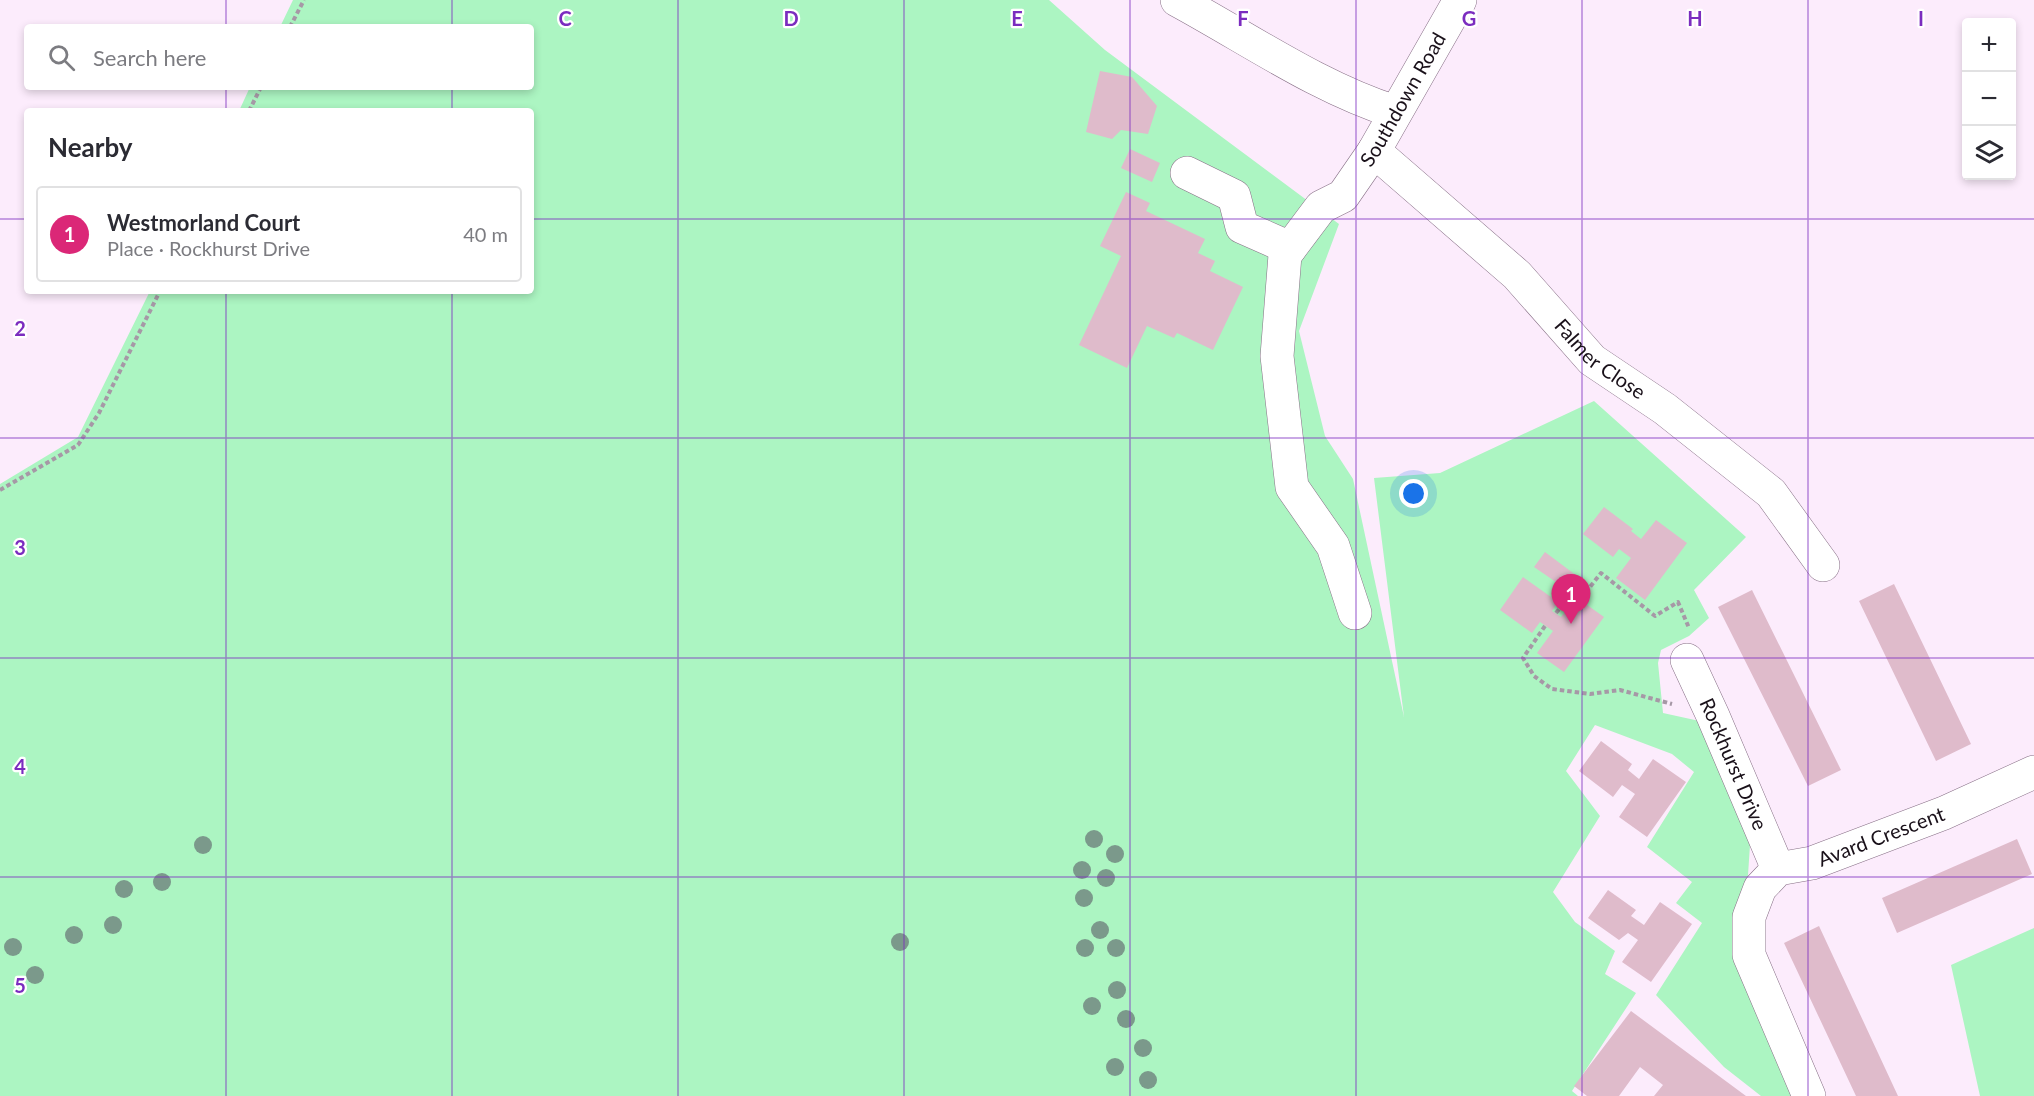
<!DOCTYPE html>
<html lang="en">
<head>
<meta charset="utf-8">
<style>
  body { margin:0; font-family:Lato,sans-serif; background:#f2f2f3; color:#2b2b33 }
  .controls { position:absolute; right:18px; top:18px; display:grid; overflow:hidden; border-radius:6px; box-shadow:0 3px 9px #0003 }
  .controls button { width:54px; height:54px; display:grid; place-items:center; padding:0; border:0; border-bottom:2px solid #e1e1e2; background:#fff; color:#2b2b33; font:30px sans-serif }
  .you { position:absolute; left:1414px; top:494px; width:21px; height:21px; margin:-15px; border:4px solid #fff; border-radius:50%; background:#1a73e8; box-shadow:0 0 0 9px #1a73e833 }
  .badge { display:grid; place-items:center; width:39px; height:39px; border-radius:50%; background:#db2777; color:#fff; font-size:20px; font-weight:700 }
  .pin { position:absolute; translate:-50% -50px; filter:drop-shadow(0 2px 3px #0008) }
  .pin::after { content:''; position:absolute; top:32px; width:21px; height:18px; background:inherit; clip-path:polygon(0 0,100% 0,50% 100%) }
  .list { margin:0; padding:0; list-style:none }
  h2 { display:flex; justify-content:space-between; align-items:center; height:78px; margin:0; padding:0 24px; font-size:26px }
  h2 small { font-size:20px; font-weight:400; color:#7c7c81 }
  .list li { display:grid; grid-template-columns:39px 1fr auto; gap:18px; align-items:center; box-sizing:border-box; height:96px; margin:0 12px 12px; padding:0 12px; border:2px solid #e1e1e2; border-radius:6px }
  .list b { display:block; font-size:22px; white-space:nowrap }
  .list p { margin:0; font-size:20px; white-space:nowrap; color:#7c7c81 }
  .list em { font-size:20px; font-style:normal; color:#7c7c81 }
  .icon { flex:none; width:33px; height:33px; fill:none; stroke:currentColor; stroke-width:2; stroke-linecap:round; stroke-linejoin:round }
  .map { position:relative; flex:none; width:2034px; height:1096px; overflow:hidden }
  .search { position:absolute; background:#fff; box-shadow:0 3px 9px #0003; left:24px; top:24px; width:510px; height:66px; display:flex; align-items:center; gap:15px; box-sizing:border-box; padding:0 21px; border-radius:6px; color:#7c7c81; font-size:22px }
  .panel { position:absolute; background:#fff; box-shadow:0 3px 9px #0003; left:24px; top:108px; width:510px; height:186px; border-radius:6px }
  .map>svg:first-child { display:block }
  .green { fill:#acf5c2 }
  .building { fill:#dfbbcb }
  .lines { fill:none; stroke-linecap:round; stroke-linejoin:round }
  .minor-casing { stroke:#876f86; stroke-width:34 }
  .path { stroke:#a698a6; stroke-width:4; stroke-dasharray:4.5 3; stroke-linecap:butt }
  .minor { stroke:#fff; stroke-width:33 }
  .tree { fill:#7b998b }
  .grid { fill:none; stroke:#7b2cbf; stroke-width:1.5; stroke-opacity:0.55 }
  .labels { text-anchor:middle; stroke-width:4.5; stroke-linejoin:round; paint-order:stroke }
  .street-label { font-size:20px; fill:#191019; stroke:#fff }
  .grid-label { font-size:20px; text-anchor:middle; font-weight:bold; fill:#7b2cbf; stroke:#fff; stroke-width:4.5; stroke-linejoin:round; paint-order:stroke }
</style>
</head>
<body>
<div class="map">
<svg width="2034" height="1096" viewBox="0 0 2034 1096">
  <rect width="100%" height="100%" fill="#fcecfc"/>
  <path class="green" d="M293 0H1049L1105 50 1339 224 1299 331 1325 436 1353 479 1404 717 1374 478 1440 473 1594 401 1746 537 1694 590 1709 618 1689 636 1661 650 1658 663 1663 713 1704 722 1751 830 1748 875 1734 941 1797 1096H1761L1724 1067 1656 995 1702 923 1676 903 1692 882 1647 847 1694 772 1672 754 1595 725 1566 771 1600 816 1553 892 1575 922 1615 951 1605 974 1636 993 1572 1091 1578 1096H0V484L78 437 150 291H531V111H239L250 87H531V27H280Z
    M2034 928V1096H1980L1951 965Z"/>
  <path class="building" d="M1100 71 1132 77 1157 106 1148 134 1121 130 1112 139 1086 132Z
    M1130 149 1160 163 1152 182 1121 168Z
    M1126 192 1150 203 1146 211 1205 239 1198 253 1215 261 1210 271 1243 287 1213 350 1177 333 1174 338 1147 326 1127 368 1079 345 1121 256 1100 246Z
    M1604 507 1633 529 1631 531 1641 539 1656 520 1687 543 1645 600 1616 578 1631 558 1619 549 1613 557 1583 534Z
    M1545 552 1585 582 1572 593 1534 567Z
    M1523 577 1558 602 1552 611 1561 617 1576 597 1604 617 1564 672 1537 653 1553 631 1540 622 1532 633 1500 610Z
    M1894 584 1971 744 1936 761 1859 601Z
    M1752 590 1841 770 1808 786 1718 607Z
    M1601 741 1632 764 1628 770 1639 779 1653 759 1686 782 1647 837 1619 817 1635 794 1622 785 1613 797 1579 771Z
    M2017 839 2032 874 1897 933 1882 898Z
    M1608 890 1636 910 1631 916 1644 925 1660 902 1692 924 1651 982 1622 962 1638 940 1628 933 1619 940 1588 918Z
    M1819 926 1898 1096H1856L1784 943Z
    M1631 1011 1746 1096H1654L1663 1085 1640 1067 1619 1096H1587L1574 1086Z"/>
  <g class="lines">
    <g class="minor-casing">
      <g id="minor">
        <path d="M1177 0C1249 39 1317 87 1395 112"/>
        <path id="s1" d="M1374 151 1517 275 1592 360 1665 409 1771 493 1823 565"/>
        <path d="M1187 173 1234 196 1242 227 1290 248"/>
        <path id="s2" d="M1355 613 1333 546 1292 487 1277 356 1285 255 1321 207 1343 196 1374 151 1460 0"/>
        <path id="s3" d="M1687 660 1713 716 1778 869"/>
        <path id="s4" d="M1809 1096 1749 955V917L1760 888 1778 869 1812 863 1944 813 2034 772"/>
      </g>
    </g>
    <path class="path" d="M290 27 304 0
      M249 111 261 87
      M0 490 78 445 99 413 160 291
      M1556 613C1564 603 1571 593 1586 592L1601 573 1655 616 1678 602 1689 628
      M1545 626 1523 658 1534 676 1552 689 1590 694 1620 690 1672 704"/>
    <use href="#minor" class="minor"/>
  </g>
  <g class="tree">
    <circle cx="1094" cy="839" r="9"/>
    <circle cx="203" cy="845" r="9"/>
    <circle cx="1115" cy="854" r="9"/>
    <circle cx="1082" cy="870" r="9"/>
    <circle cx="1106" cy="878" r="9"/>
    <circle cx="162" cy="882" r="9"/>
    <circle cx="124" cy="889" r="9"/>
    <circle cx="1084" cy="898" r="9"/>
    <circle cx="113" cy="925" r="9"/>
    <circle cx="1100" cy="930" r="9"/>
    <circle cx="74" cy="935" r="9"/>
    <circle cx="900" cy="942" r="9"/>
    <circle cx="13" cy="947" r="9"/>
    <circle cx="1085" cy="948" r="9"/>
    <circle cx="1116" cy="948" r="9"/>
    <circle cx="35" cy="975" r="9"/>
    <circle cx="1117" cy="990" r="9"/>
    <circle cx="1092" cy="1006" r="9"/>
    <circle cx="1126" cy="1019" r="9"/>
    <circle cx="1143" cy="1048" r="9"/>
    <circle cx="1115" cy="1067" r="9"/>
    <circle cx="1148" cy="1080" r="9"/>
  </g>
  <path class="grid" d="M226 0V27M452 0V27M678 0V1096M904 0V1096M1130 0V1096M1356 0V1096M1582 0V1096M1808 0V1096M226 87V111M452 87V111M0 219H27M531 219H2034M226 291V1096M452 291V1096M0 438H2034M0 658H2034M0 877H2034"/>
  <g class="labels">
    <g class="street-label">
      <text dy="7" stroke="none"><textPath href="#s2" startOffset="574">Southdown Road</textPath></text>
      <text dy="7" stroke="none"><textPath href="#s1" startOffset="308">Falmer Close</textPath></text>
      <text dy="7" stroke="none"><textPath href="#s3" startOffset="114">Rockhurst Drive</textPath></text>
      <text dy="7" stroke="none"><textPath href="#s4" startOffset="357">Avard Crescent</textPath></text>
    </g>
  </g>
  <g class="grid-label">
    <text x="565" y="26">C</text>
    <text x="791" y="26">D</text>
    <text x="1017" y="26">E</text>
    <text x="1243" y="26">F</text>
    <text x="1469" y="26">G</text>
    <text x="1695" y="26">H</text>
    <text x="1921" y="26">I</text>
    <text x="20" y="336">2</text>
    <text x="20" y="555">3</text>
    <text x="20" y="774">4</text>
    <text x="20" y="993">5</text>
  </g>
</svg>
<div class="controls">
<button>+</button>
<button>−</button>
<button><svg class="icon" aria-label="layers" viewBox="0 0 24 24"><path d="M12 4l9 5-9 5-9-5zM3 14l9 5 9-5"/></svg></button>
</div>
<div class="you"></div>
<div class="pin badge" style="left:1571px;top:624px">1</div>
<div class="search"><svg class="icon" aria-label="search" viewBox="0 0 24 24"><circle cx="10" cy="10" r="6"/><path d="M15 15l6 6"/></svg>Search here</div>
<section class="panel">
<h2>Nearby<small></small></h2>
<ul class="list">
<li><span class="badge">1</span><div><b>Westmorland Court</b><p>Place · Rockhurst Drive</p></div><em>40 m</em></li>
</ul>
</section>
</div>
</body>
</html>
